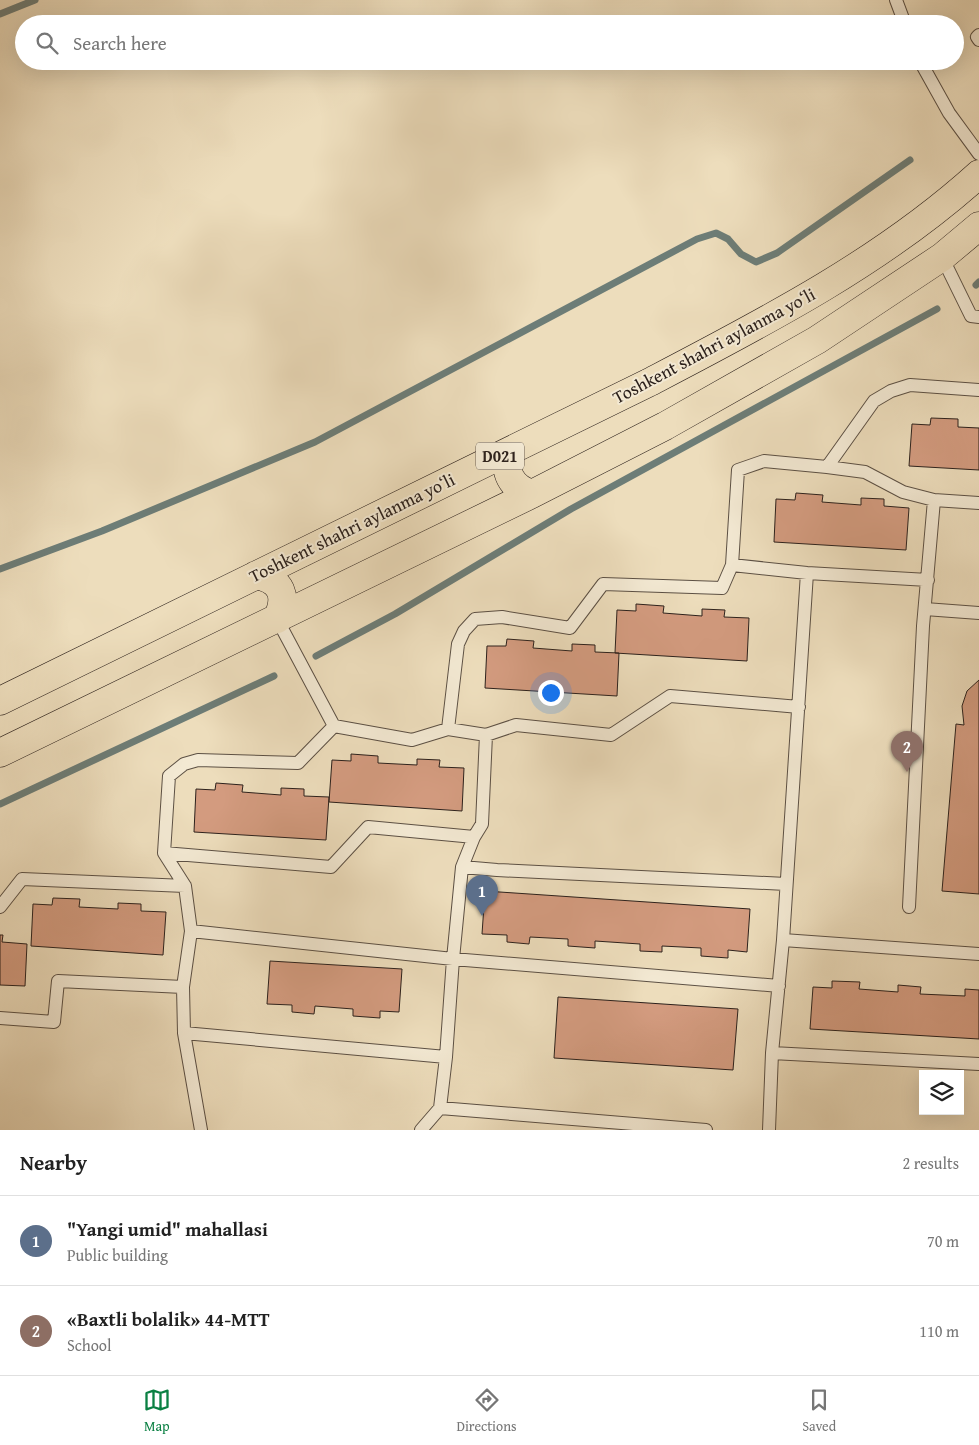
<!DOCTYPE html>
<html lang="en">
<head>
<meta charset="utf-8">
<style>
  body { margin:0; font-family:"Gentium Book Plus",serif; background:#f6f6f6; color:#222 }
  .controls { position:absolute; right:15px; bottom:15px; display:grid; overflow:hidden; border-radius:0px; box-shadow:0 5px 20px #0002 }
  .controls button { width:45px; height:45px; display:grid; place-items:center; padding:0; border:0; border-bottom:1px solid #e0e0e0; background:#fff; color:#222; font:25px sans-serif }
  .you { position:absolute; left:550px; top:692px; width:18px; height:18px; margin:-12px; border:4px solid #fff; border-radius:50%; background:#1a73e8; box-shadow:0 0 0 8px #1a73e833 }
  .badge { display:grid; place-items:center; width:32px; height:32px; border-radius:50%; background:#0b8043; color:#fff; font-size:16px; font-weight:700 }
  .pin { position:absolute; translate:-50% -41px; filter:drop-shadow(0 1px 2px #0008) }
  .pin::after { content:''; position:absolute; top:26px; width:18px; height:15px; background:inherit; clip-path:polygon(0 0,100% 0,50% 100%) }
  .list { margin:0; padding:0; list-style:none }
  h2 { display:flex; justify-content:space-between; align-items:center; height:65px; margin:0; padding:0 20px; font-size:21px }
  h2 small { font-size:16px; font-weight:400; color:#767676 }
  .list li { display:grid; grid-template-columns:32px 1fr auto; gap:15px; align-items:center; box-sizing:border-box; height:90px; padding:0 20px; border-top:1px solid #e0e0e0 }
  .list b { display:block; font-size:19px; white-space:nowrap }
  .list p { margin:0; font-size:16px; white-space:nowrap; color:#767676 }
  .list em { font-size:16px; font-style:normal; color:#767676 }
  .icon { flex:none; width:28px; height:28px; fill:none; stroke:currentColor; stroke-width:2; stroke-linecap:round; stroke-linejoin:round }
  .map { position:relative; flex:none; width:979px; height:1130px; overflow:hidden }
  .search { position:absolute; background:#fff; box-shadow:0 5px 20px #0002; left:15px; right:15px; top:15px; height:55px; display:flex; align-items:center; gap:12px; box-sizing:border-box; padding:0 18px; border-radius:28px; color:#767676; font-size:19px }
  .sheet { height:245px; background:#fff }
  nav { display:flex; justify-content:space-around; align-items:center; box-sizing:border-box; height:70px; border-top:1px solid #e0e0e0; background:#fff; font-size:14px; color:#767676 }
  nav a { display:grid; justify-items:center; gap:2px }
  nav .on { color:#0b8043 }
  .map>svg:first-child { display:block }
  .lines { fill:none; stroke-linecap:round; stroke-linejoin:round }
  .stream { stroke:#6d7d77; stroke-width:7 }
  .building { fill:#d39b7f; stroke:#2c211c }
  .service-casing { stroke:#5c5044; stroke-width:14 }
  .trunk-casing { stroke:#2c211c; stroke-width:29 }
  .service { stroke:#f3e9d3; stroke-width:12 }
  .trunk { stroke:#edddbc; stroke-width:28 }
  .labels { text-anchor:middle; stroke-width:4; stroke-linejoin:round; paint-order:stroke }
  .shield { fill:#f3e9d3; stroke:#685d53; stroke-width:1 }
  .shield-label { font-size:16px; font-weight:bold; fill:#2c211c }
  .street-label { font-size:18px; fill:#2c211c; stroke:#f3e9d3 }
</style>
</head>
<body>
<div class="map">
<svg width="979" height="1130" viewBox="0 0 979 1130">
  <rect width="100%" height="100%" fill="#edddbc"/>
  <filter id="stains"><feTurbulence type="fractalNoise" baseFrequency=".004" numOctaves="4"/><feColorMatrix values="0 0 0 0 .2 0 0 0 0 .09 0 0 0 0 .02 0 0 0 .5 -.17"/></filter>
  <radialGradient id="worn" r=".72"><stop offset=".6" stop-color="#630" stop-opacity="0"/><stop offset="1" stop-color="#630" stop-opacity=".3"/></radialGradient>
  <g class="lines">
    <path class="stream" d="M0 14 35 0
      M976 285 979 282
      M0 569 102 531 315 442 697 239 716 233 728 239 741 254 756 262 777 253 910 160
      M316 656 395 614 571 509 937 309
      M0 804 274 676"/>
  </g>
  <path class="building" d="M931 418 958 419V427L979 428V470L909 466 912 424 930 425Z
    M796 493 823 495 822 502 861 505V498L884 499V506L909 508 906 550 774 542 776 499 795 500Z
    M636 604 664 606 663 613 702 616V609L725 610 724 617 749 618 747 661 615 653 617 610 636 611Z
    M507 639 534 641 533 648 572 651V644L595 645V652L619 653 617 696 485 688 487 646H506Z
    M979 680V894L942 891 956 724 964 725 962 706 967 691Z
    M351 754 378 756V763L417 765V759L440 760 439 767 464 768 462 811 329 802 332 760 351 761Z
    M216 783 243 785 242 792 281 795V788L304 789V796L329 797 326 840 194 832 196 789 215 790Z
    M485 891 750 909 747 952 728 950V958L701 956V948L662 946V952L640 951V944L595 941V948L568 946V939L530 937 529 944 507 942V935L482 934Z
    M53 898 80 899 79 907 118 909V903L141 904V911L166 912 163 955 31 946 33 904 52 905Z
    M0 935H3L2 942 27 944 25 986 0 985Z
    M270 961 402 969 399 1012 380 1011V1018L353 1016V1009L315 1006 314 1014 292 1012V1005L267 1004Z
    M832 981 860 982 859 989 898 992V985L921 987 920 994 965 996V989L979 990V1039L810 1029 813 987 832 988Z
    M558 997 738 1009 733 1070 554 1058Z"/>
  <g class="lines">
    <g class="service-casing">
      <path id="service" d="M896 0 905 24
        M979 35 977 37 979 40
        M920 61 949 113 979 154
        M942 257 971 316 979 317
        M827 467 865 472 903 492 934 500 979 503
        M928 580 807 573 732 565 738 470 764 461 827 467 874 401 891 391 910 385 979 390
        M925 609 979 613
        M277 619 334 726 412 740 448 729 486 735 516 725 611 735 670 696 799 707
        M448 729 458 644 464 631 475 619 502 617 570 628 603 584 722 588 732 565
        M164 853 331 867 368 827 474 837
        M462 867 497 870 786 884
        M185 886 164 853 169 776 184 764 198 760 298 763 334 726
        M0 907 22 879 185 886 191 931 453 959 779 986
        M909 907 923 626 934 500
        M191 931 183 987 184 1033 201 1130
        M783 940 979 954
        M0 1018 54 1022 58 981 183 987
        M184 1033 446 1057
        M772 1053 979 1064
        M440 1108 446 1057 453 959 462 867 474 837 482 824 486 735
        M421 1130 440 1108 706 1130
        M769 1130 772 1053 783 940 807 573"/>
    </g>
    <g class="trunk-casing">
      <path id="trunk" d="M512 451C501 471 512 488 532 494
        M256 575C282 580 288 596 277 619
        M0 701 648 383C763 323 882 262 979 174
        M0 753 532 494 665 426 817 340 942 257 979 226"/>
    </g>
    <use href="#service" class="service"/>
    <use href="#trunk" class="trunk"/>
  </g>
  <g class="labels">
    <rect class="shield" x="476" y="442.5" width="48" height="27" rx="4"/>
    <g class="shield-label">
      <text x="500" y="462">D021</text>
    </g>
    <g class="street-label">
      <text transform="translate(714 346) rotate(-28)" y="6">Toshkent shahri aylanma yoʻli</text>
      <text transform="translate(352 528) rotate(-26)" y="6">Toshkent shahri aylanma yoʻli</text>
    </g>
  </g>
  <rect width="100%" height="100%" filter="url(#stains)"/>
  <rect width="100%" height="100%" fill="url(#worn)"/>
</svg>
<div class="controls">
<button><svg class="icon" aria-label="layers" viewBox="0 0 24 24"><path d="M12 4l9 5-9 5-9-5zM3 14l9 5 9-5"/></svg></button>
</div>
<div class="you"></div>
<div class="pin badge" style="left:482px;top:916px;background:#5c6f8a">1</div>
<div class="pin badge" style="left:907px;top:772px;background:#8d6e63">2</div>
<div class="search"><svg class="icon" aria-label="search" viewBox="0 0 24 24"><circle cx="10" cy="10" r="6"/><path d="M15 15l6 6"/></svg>Search here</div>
</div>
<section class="sheet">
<h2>Nearby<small>2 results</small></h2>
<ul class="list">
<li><span class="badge" style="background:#5c6f8a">1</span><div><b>&quot;Yangi umid&quot; mahallasi</b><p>Public building</p></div><em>70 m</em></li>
<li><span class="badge" style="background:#8d6e63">2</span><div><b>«Baxtli bolalik» 44-MTT</b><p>School</p></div><em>110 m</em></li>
</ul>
</section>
<nav>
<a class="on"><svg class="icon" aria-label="map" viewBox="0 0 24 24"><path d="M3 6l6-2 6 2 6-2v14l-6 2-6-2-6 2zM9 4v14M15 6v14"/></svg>Map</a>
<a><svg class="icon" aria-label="directions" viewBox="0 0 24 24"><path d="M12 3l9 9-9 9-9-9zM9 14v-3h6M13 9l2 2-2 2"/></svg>Directions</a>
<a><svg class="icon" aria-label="saved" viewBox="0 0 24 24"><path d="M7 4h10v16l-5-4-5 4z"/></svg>Saved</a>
</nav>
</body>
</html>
